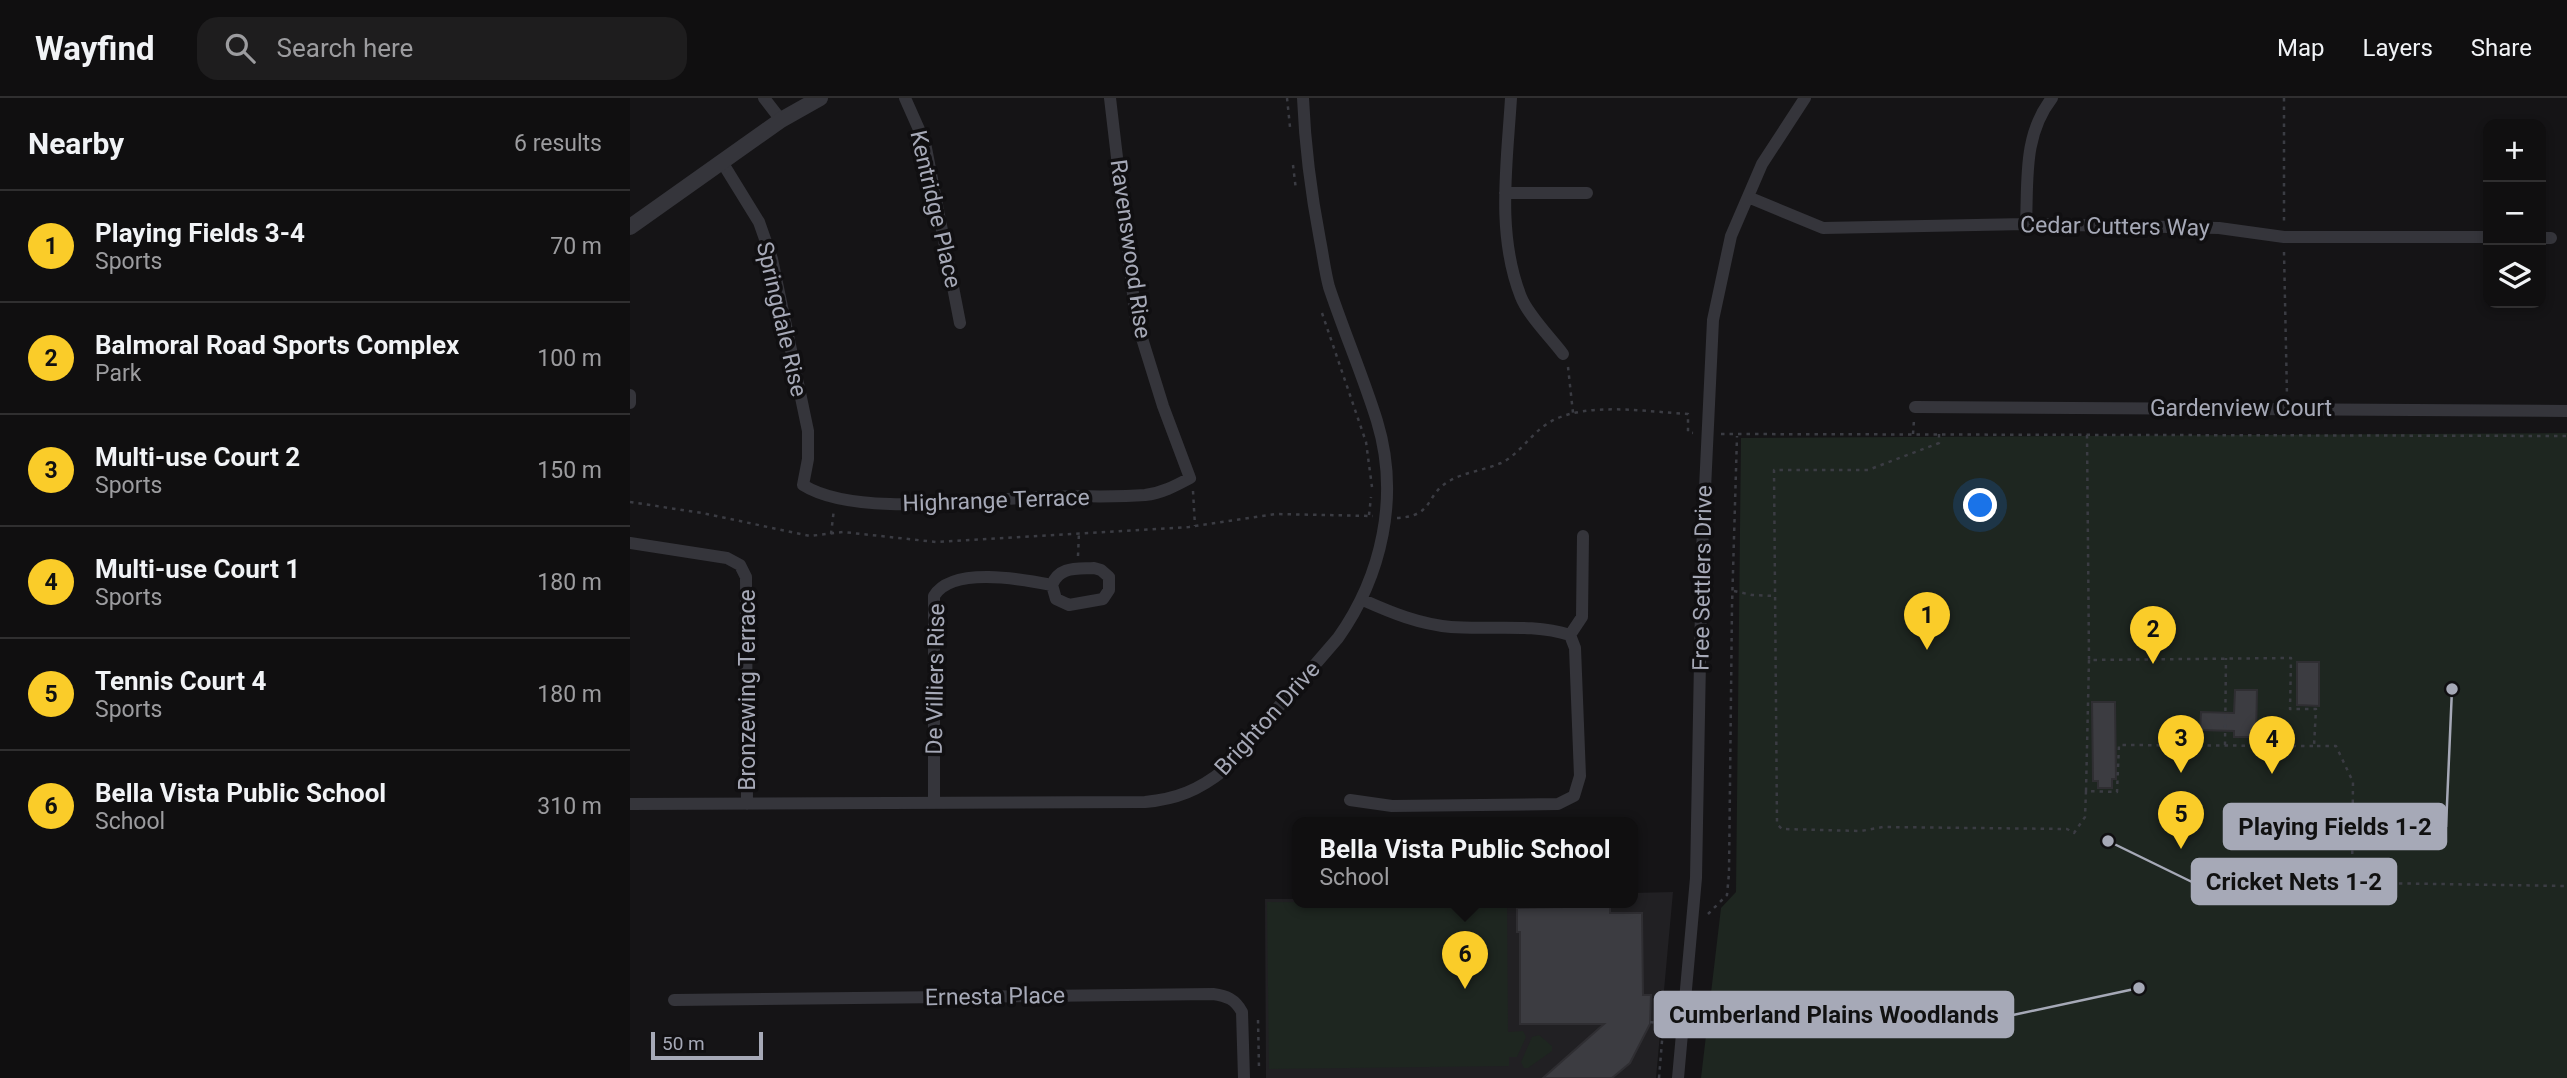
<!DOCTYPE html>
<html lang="en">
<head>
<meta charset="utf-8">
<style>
  body { margin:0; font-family:Roboto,sans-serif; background:#1e1d1e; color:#f1f3f6 }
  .controls { position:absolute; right:21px; top:21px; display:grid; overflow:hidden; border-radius:14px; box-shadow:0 4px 10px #0003 }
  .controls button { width:63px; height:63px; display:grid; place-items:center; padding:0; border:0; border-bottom:2px solid #302f30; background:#100f10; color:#f1f3f6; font:35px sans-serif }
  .scale { position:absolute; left:21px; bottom:18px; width:112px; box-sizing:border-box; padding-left:7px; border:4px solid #a6a9b7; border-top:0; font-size:19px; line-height:24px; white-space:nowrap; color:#a6a9b7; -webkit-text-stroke:5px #100f11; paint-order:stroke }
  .you { position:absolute; left:1351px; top:408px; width:24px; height:24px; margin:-18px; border:5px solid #fff; border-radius:50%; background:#1a73e8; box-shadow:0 0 0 10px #1a73e833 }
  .badge { display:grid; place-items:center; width:46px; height:46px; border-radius:50%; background:#facc29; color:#111; font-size:23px; font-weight:700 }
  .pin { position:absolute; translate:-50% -58px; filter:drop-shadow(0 2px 4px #0008) }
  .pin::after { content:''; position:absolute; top:37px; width:24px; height:21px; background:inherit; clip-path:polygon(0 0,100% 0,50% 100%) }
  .popup { position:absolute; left:662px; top:719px; width:346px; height:91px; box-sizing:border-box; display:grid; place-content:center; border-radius:14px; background:#100f10; filter:drop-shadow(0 2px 5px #0005); font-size:23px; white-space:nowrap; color:#9c9c9f }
  .popup b { font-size:26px; color:#f1f3f6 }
  .popup::after { content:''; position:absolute; left:50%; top:100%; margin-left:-14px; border:14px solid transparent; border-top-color:#100f10 }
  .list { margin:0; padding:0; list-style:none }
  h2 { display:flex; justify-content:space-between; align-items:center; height:91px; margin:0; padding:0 28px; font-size:30px }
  h2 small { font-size:23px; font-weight:400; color:#9c9c9f }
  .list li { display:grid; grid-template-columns:46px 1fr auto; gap:21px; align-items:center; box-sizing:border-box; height:112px; padding:0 28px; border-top:2px solid #302f30 }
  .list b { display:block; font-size:26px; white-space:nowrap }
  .list p { margin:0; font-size:23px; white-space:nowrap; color:#9c9c9f }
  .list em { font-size:23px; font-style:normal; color:#9c9c9f }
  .icon { flex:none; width:38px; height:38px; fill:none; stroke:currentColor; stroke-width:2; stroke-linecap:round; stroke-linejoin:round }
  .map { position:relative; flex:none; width:1937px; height:980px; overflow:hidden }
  header { display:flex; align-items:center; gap:42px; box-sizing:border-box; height:98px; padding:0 35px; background:#100f10; border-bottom:2px solid #302f30 }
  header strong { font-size:33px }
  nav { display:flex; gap:38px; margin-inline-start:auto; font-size:24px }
  .search { width:490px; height:63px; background:#1e1d1e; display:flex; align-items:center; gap:18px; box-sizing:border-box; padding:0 24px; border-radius:21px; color:#9c9c9f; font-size:26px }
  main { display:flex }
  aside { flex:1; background:#100f10 }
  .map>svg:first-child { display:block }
  .built { fill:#212023 }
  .green { fill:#1e2620 }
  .building { fill:#3c3c41; stroke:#2f2e32; stroke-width:2 }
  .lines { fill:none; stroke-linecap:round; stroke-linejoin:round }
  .path { stroke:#3b3c43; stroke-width:2.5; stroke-dasharray:3.5 5; stroke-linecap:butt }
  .minor { stroke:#35353b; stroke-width:12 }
  .tertiary { stroke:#35353b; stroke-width:16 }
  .labels { text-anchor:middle; stroke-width:7; stroke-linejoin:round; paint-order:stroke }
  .street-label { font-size:23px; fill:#a6a9b7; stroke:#100f11 }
  .leader { fill:none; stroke:#a6a9b7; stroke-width:2.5 }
  .callout-dot { fill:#a6a9b7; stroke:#100f11; stroke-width:2.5 }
  .callout { fill:#a6a9b7; stroke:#a6a9b7; stroke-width:2.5 }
  .callout-label { font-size:24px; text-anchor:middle; font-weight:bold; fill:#111 }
</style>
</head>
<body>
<header>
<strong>Wayfind</strong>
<div class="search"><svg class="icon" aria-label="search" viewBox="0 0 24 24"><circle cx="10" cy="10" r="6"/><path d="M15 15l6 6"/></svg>Search here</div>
<nav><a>Map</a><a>Layers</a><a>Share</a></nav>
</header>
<main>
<aside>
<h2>Nearby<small>6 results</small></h2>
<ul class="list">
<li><span class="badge">1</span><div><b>Playing Fields 3-4</b><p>Sports</p></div><em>70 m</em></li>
<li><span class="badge">2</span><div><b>Balmoral Road Sports Complex</b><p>Park</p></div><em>100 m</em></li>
<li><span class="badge">3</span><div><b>Multi-use Court 2</b><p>Sports</p></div><em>150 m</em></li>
<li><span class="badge">4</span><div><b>Multi-use Court 1</b><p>Sports</p></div><em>180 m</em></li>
<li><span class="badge">5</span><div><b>Tennis Court 4</b><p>Sports</p></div><em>180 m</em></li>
<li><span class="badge">6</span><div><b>Bella Vista Public School</b><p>School</p></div><em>310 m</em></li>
</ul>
</aside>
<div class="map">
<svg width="1937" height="980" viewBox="0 0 1937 980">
  <rect width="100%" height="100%" fill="#151416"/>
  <path class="built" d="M1043 794 1026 980H636L635 801H667V805H1003V795Z"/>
  <path class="green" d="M1937 335V980H1071L1091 810 1106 794 1111 340Z
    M637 804 877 805 878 934 893 933 896 939 887 959H879V968L639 971Z
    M909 937 922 948V953L898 970H894L891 964 902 939Z"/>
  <path class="building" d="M1667 564H1689V608L1667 607Z
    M1605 592H1627L1626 639H1604V633L1570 632 1571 614 1604 615Z
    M1462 604H1485L1486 681H1482V690H1468V683H1463Z
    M933 805H965V809H980V815H1012L1013 897H1021L1020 926 1000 965 982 980H913L974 926H890V834H887V810L933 809Z"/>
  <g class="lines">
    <path class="path" d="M657 0 660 29
      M1654 0V126
      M663 67 666 92
      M1654 154 1657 298
      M692 215 736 344 742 389
      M938 269 943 315
      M1091 336 1937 338
      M1283 336 1284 322
      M1309 336V345L1238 372H1144L1147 726 1152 731 1231 733 1253 729 1437 731 1444 735 1455 719 1456 693 1487 694 1489 647 1684 648
      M1457 337 1459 562 1661 560 1660 611H1686L1684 648H1706L1723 684 1722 782 1742 785 1937 788
      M563 393 565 428
      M0 404 72 415 180 438 213 434 306 444 559 429 646 416 743 418
      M739 417 741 399
      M767 420C806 418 794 396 821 382 836 374 855 372 871 365 890 356 902 334 920 324 956 303 1018 314 1058 316V334L1063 335
      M201 436 204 411
      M448 458 449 434
      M1104 493 1122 497 1145 498
      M1595 647 1596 560
      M1456 693 1459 562
      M1078 816 1097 797 1099 775 1102 508 1107 338
      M628 922 629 970
      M1020 924 1026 925
      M1029 980 1033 931"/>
    <path class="minor" d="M134 0 151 22
      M275 0 295 45 330 225
      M881 0C877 66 866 136 891 199 898 217 921 240 933 256
      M92 64 129 124 142 161 178 333V361L173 387C225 420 349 401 412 399 446 397 481 400 515 397 532 395 545 388 560 380L533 308 506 221 480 0
      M875 95H957
      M1118 99 1193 130 1396 126 1589 130 1654 139H1858
      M1396 126C1398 82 1393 37 1422 0
      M1911 140H1921
      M0 297V305
      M1285 309 1937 313
      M0 445 97 460 110 467 116 479 117 706
      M464 470 471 472 479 479V492L473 501 439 507 426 501 422 487C429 468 447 471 464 470Z
      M940 537 952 519 953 438
      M720 702 762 708 928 706 944 698 950 678 945 550 940 537C902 525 860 532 821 529 789 526 762 515 733 502
      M304 705V498C322 468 392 481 422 487
      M0 706 515 704C547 701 569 692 594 672L708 540C752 478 770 398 747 323 733 278 714 234 699 189 695 174 693 157 690 142 681 95 675 48 673 0
      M44 902 583 896C597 898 605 901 612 914L614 980
      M1048 980 1066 780 1072 454 1083 222 1101 138 1132 66 1175 0"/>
    <path class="tertiary" d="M0 129 151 22 190 0"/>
  </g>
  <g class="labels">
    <g class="street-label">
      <text transform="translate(306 111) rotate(77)" y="8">Kentridge Place</text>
      <text transform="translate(1485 128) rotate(1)" y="8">Cedar Cutters Way</text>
      <text transform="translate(501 151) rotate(82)" y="8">Ravenswood Rise</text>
      <text transform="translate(152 221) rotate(77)" y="8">Springdale Rise</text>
      <text x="1611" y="318">Gardenview Court</text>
      <text transform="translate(366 402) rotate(-2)" y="8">Highrange Terrace</text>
      <text transform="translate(1072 480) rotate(-89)" y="8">Free Settlers Drive</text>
      <text transform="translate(305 581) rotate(-89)" y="8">De Villiers Rise</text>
      <text transform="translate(117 592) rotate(-90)" y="8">Bronzewing Terrace</text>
      <text transform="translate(637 620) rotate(-48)" y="8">Brighton Drive</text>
      <text transform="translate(365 898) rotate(-1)" y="8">Ernesta Place</text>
    </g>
  </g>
  <path class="leader" d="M1822 591L1816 729M1478 743L1562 784M1509 890L1383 917"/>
  <g class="callout-dot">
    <circle cx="1822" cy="591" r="7"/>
    <circle cx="1478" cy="743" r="7"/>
    <circle cx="1509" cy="890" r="7"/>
  </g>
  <g class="callout">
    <rect x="1594" y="706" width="222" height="45" rx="7"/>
    <rect x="1562" y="761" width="204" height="45" rx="7"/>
    <rect x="1025" y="894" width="358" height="45" rx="7"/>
  </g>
  <g class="callout-label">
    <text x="1705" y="737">Playing Fields 1-2</text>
    <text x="1664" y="792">Cricket Nets 1-2</text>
    <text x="1204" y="925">Cumberland Plains Woodlands</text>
  </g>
</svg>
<div class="controls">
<button>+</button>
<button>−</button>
<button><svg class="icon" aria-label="layers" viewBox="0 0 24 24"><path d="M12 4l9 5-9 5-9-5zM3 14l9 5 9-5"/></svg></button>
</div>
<div class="scale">50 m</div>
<div class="you"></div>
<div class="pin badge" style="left:1297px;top:552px">1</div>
<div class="pin badge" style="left:1523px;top:566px">2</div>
<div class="pin badge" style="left:1551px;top:675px">3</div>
<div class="pin badge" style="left:1642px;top:676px">4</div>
<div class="pin badge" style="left:1551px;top:751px">5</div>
<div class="pin badge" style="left:835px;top:891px">6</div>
<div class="popup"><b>Bella Vista Public School</b>School</div>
</div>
</main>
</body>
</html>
